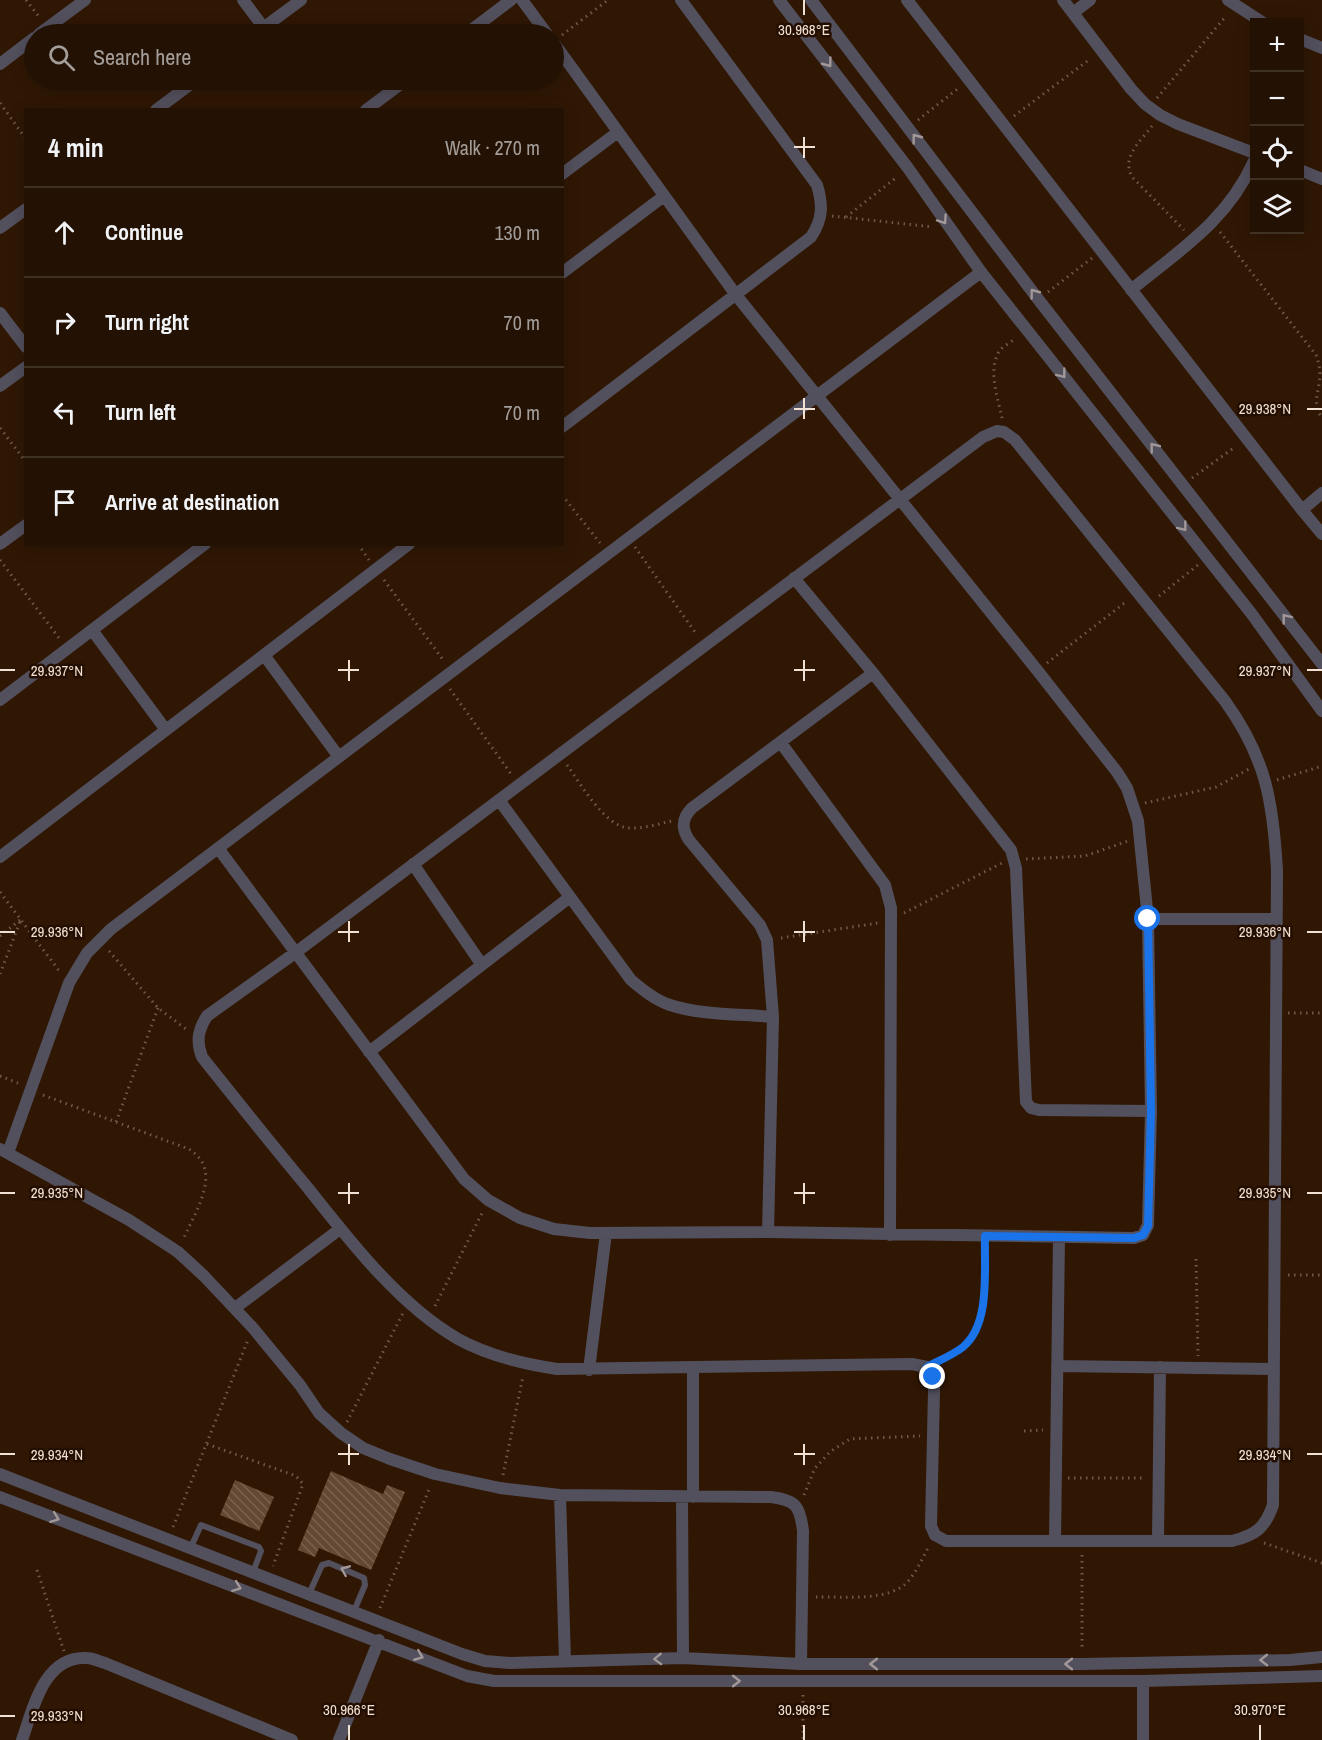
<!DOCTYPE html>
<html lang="en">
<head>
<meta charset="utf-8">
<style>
  body { margin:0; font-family:"Archivo Narrow",sans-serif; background:#2b1a0d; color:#f1f3f6 }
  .controls { position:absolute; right:18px; top:18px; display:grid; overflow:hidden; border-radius:0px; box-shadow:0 3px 15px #0003 }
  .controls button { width:54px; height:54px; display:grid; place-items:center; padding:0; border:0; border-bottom:2px solid #403125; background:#231103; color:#f1f3f6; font:30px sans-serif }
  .stop { position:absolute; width:18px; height:18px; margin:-14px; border:4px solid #1a73e8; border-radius:50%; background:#fff }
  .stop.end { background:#1a73e8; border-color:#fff; box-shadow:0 2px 6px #0008 }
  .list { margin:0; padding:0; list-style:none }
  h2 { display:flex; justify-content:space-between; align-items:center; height:78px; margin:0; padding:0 24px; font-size:26px }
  h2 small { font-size:20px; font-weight:400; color:#a39d9a }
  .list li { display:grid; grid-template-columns:39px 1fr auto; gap:18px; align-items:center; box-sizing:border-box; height:90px; padding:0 24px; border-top:2px solid #403125 }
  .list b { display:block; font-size:22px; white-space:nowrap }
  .list em { font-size:20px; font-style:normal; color:#a39d9a }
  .icon { flex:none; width:33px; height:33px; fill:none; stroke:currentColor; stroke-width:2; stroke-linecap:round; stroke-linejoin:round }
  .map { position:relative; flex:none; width:1322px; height:1740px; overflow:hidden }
  .search { position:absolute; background:#231103; box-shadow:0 3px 15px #0003; left:24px; top:24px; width:540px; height:66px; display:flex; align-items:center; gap:15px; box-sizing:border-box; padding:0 21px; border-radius:33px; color:#a39d9a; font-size:22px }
  .panel { position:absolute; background:#231103; box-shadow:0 3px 15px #0003; left:24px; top:108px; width:540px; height:438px; border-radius:0px }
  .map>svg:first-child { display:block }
  .building { fill:url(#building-back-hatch) }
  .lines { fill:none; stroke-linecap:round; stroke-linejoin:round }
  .path { stroke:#6f5a49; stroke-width:3; stroke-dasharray:1.5 4.5; stroke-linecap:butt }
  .service { stroke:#53505d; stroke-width:6 }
  .minor { stroke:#53505d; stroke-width:12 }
  .oneway { stroke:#a29898 }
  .route { stroke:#1a73e8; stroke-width:8 }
  .ticks { fill:none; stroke:#f1e0d4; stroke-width:2 }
  .ticks-label { font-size:15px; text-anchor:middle; fill:#f1e0d4; stroke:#240e00; stroke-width:5; stroke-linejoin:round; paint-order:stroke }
</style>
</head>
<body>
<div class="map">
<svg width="1322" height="1740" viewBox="0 0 1322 1740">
  <defs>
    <pattern id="building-back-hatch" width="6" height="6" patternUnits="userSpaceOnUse" patternTransform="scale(1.5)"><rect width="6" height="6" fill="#634833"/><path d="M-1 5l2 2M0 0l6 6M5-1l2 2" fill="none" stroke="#7a6250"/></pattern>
  </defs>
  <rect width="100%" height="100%" fill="#2f1704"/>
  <path class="building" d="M331 1471 383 1494 387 1485 405 1492 371 1570 319 1548 315 1557 298 1550Z
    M235 1480 274 1497 259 1531 220 1515Z"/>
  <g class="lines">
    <path class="path" d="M26 0 40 18
      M562 35 608 0
      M1157 98 1226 16
      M0 103 26 139
      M1014 116 1090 59
      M918 120 960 87
      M1152 126C1140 142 1120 158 1133 178L1184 230
      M832 216 933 227
      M846 217 897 177
      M1220 232 1316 355C1318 361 1320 367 1320 374 1320 391 1311 402 1322 418
      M1048 292 1092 258
      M1002 418C998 398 987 369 1000 350 1004 346 1011 342 1016 338
      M0 428 26 462
      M1192 478 1235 447
      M562 495 600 543
      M358 544 369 560
      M635 547 697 635
      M0 560 59 638
      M384 580 444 661
      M1159 596 1198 565
      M1047 663 1127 601
      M450 689 511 774
      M567 765C581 784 605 827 629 828 643 829 658 824 672 821
      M1277 780 1322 766
      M1145 803 1216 787 1249 769
      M1026 859 1085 856 1128 841
      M0 892 60 972
      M904 913 1002 863
      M0 936 20 920
      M781 938 878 923
      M109 951 158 1008 186 1029
      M0 974 21 919
      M1288 1013H1322
      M0 1076 18 1083
      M43 1095 189 1149C193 1152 197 1155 200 1159 217 1181 192 1218 183 1240
      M116 1122 158 1008
      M1196 1259 1198 1356
      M1288 1275H1322
      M435 1306 482 1213
      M938 1361C946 1356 956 1352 963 1347 991 1324 984 1279 985 1247
      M347 1422 403 1313
      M1024 1431 1043 1430
      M207 1444 296 1476 303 1484 273 1566
      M503 1475 523 1376
      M1068 1478H1145
      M804 1495 815 1468 831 1451 850 1439 920 1436
      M173 1527 248 1340
      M1264 1543 1322 1563
      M1082 1555V1650
      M37 1570 64 1651
      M816 1597C843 1596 892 1603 910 1579 918 1569 923 1557 929 1546
      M380 1608 430 1487
      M803 1695V1740"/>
    <path class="service" d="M191 1547 201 1525 259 1547 261 1551 253 1572
      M309 1594 322 1565 329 1563 364 1578 365 1585 354 1611"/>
    <path class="minor" d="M243 0 264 28
      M522 0 547 34
      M779 0 908 168 981 272 1251 613 1322 711
      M811 0 1038 299 1322 664
      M907 0 1302 510 1322 534
      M1063 0 1131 89 1145 104 1160 115 1178 124 1254 153
      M1228 0 1262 22
      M1073 13 1090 0
      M39 34 85 0
      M255 34 301 0
      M466 34 511 0
      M1300 39 1322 48
      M0 64 34 38
      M156 110 196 80
      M366 110 406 80
      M1300 170 1322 179
      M562 174 618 132
      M0 228 26 209
      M562 273 664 196
      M1131 290C1180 250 1227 221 1254 161
      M0 313 26 347
      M0 386 26 367
      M562 427 811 237C823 219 823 205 817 185L681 0
      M997 431 1004 432 1015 440 1225 701C1266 758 1273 801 1277 870L1273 1505C1265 1528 1256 1535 1232 1541H946L935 1535 931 1526 934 1391 933 1377 927 1367 912 1364 557 1369C523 1364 489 1356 458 1339 399 1305 350 1241 308 1188 272 1145 237 1101 202 1057 196 1041 198 1030 207 1016L295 953 983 437Z
      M1302 510 1322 493
      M0 544 26 525
      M794 578 873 673 1011 850 1016 868 1026 1102 1031 1108 1039 1110 1151 1111
      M92 630 166 730
      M264 655 339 757
      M0 700 205 544
      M781 743 885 885 891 908 890 1235
      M499 800 631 980C643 990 655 1000 670 1005 700 1015 741 1014 773 1017
      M218 848 464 1179 488 1200 520 1218 554 1229 590 1233 768 1232 1134 1238 1143 1235 1148 1225 1151 1111 1148 919 1138 821 1127 788 1117 772 1037 670 736 295 554 43
      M0 857 409 544
      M413 864 482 965
      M1148 919H1276
      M369 1052 570 897
      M0 1149 129 1220 178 1252 204 1276 253 1328 300 1385 319 1413 341 1433 363 1448 390 1459 435 1474 500 1488 560 1495 771 1497C796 1500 800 1506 803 1531L801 1664
      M8 1153 69 983 87 953 111 929 981 272
      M768 1232 773 1017 767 940 760 925 689 840C681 828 682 818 692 808L873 673
      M235 1308 340 1229
      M1057 1366 1274 1369
      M693 1368V1497
      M589 1370 606 1233
      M0 1474 462 1654 485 1661 510 1663 683 1658 801 1664H1082L1290 1660 1322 1657
      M560 1495 565 1661
      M0 1497 467 1676 494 1681H1143L1322 1676
      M682 1497 683 1658
      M1055 1541 1059 1237
      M1158 1541 1160 1367
      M22 1740C33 1709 44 1655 87 1658 93 1658 100 1662 105 1663L292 1740
      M339 1740 379 1640
      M1143 1740V1681"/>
  </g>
  <defs><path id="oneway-chevron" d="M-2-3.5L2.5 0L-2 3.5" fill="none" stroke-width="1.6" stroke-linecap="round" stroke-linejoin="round" transform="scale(1.5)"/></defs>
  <g class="oneway">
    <use href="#oneway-chevron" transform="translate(828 63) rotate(53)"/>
    <use href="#oneway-chevron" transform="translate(916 138) rotate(-127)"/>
    <use href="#oneway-chevron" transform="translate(943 220) rotate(56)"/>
    <use href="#oneway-chevron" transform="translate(1034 293) rotate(-127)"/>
    <use href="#oneway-chevron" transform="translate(1062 374) rotate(52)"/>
    <use href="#oneway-chevron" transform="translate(1154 447) rotate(-128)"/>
    <use href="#oneway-chevron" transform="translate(1183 527) rotate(52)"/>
    <use href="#oneway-chevron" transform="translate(1286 618) rotate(-128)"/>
    <use href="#oneway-chevron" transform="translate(55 1518) rotate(21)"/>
    <use href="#oneway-chevron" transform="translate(345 1570) rotate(-157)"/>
    <use href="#oneway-chevron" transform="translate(237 1587) rotate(21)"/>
    <use href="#oneway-chevron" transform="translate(419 1656) rotate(22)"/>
    <use href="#oneway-chevron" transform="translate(658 1659) rotate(178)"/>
    <use href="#oneway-chevron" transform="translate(1264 1660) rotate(179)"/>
    <use href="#oneway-chevron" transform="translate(874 1664) rotate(-180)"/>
    <use href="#oneway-chevron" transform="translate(1069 1664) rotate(-180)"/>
    <use href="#oneway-chevron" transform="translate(736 1681)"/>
  </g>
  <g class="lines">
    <path class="route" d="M933 1377 927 1367C938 1361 953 1355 963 1347 991 1324 984 1269 985 1236L1134 1238 1143 1235 1148 1226 1151 1111 1148 919"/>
  </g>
  <path class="ticks" d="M804 0V15M804 137V158M794 147H815M804 398V419M794 409H815M1307 409H1322M349 660V681M804 660V681M0 670H15M338 670H359M794 670H815M1307 670H1322M349 921V942M804 921V942M0 932H15M338 932H359M794 932H815M1307 932H1322M349 1183V1204M804 1183V1204M0 1193H15M338 1193H359M794 1193H815M1307 1193H1322M349 1444V1465M804 1444V1465M0 1454H15M338 1454H359M794 1454H815M1307 1454H1322M0 1716H15M349 1725V1740M804 1725V1740M1260 1725V1740"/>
  <g class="ticks-label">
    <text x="804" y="35">30.968°E</text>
    <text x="1265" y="414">29.938°N</text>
    <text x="57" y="676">29.937°N</text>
    <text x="1265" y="676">29.937°N</text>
    <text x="57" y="937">29.936°N</text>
    <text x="1265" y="937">29.936°N</text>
    <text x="57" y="1198">29.935°N</text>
    <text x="1265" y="1198">29.935°N</text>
    <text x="57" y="1460">29.934°N</text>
    <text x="1265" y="1460">29.934°N</text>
    <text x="349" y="1715">30.966°E</text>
    <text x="804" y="1715">30.968°E</text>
    <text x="1260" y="1715">30.970°E</text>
    <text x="57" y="1721">29.933°N</text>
  </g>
</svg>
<div class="controls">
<button>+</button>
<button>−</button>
<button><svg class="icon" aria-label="locate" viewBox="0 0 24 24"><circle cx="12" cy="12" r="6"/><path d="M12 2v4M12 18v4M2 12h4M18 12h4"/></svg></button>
<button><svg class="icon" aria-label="layers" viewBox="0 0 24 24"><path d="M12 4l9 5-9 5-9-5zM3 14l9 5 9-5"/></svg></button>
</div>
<div class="stop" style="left:1148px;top:919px"></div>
<div class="stop end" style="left:933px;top:1377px"></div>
<div class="search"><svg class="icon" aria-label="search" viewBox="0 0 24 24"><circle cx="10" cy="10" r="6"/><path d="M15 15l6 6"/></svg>Search here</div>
<section class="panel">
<h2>4 min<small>Walk · 270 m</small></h2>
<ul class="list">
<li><svg class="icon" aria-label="ahead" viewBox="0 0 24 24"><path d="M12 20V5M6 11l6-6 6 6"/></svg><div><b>Continue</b></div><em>130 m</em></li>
<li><svg class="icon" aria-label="right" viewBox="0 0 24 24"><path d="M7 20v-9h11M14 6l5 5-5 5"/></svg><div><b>Turn right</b></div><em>70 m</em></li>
<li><svg class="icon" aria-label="left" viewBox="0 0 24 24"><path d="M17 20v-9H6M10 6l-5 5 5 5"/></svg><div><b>Turn left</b></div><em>70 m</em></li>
<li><svg class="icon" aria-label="arrive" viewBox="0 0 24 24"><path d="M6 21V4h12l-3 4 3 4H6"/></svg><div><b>Arrive at destination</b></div></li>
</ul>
</section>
</div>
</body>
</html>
